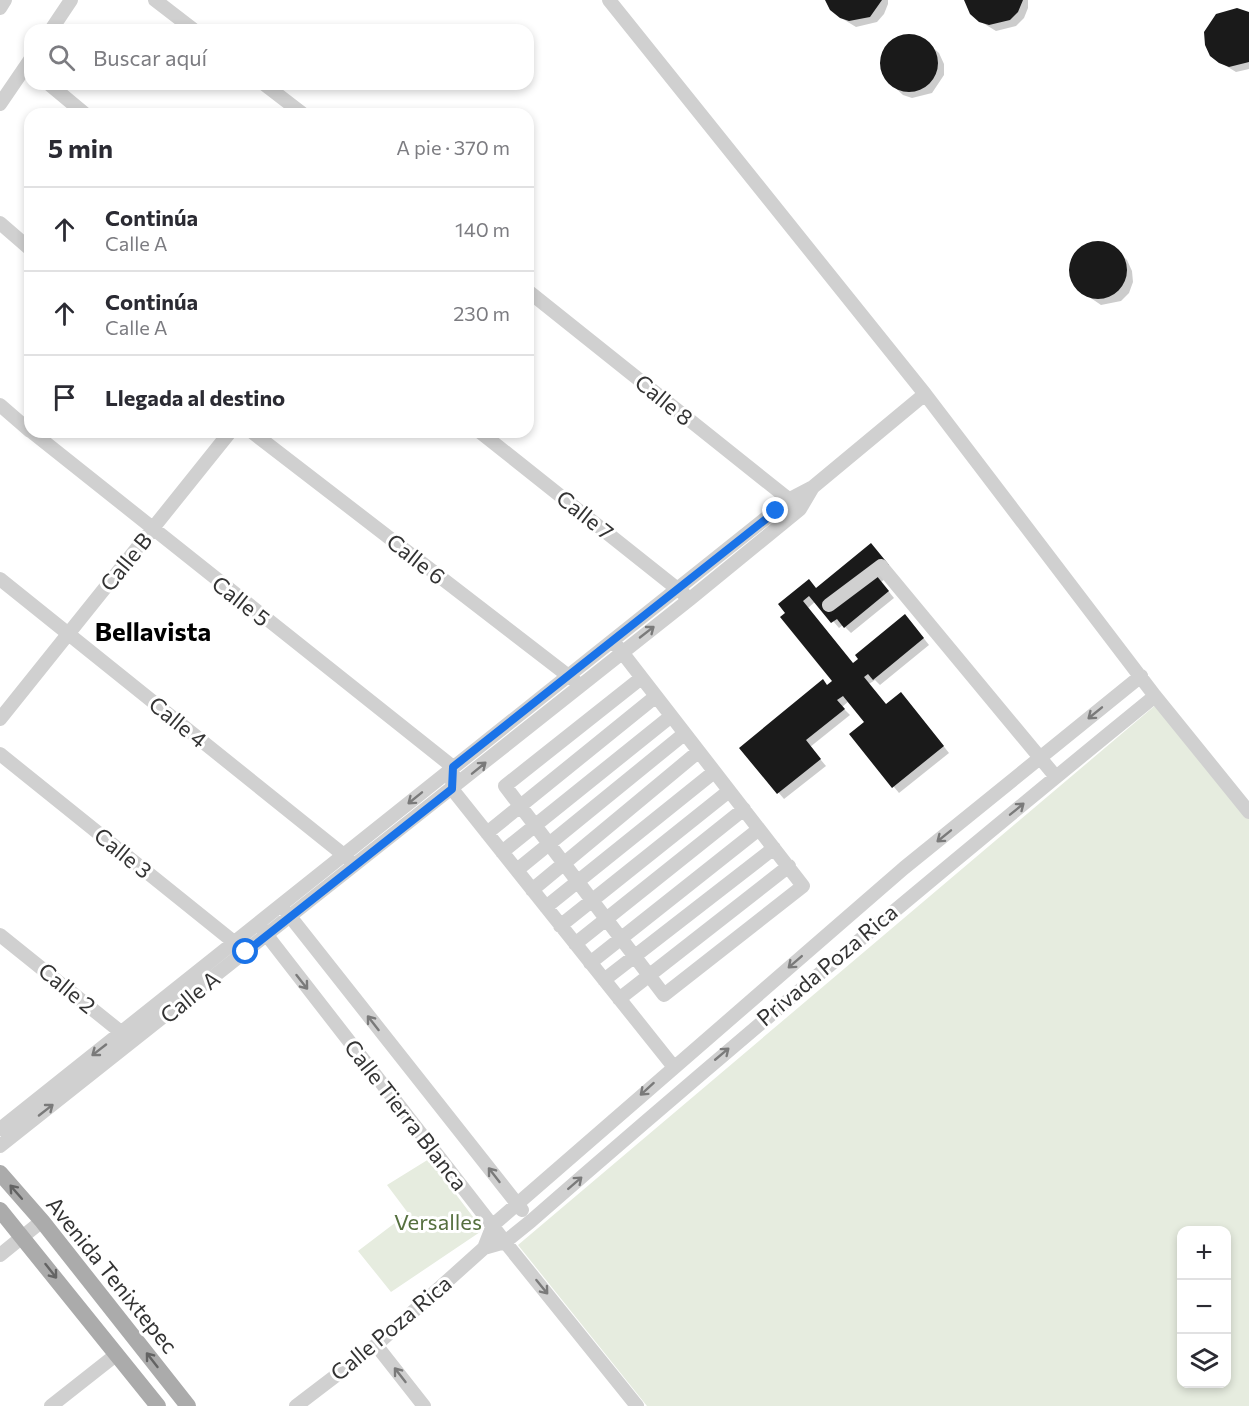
<!DOCTYPE html>
<html lang="es">
<head>
<meta charset="utf-8">
<style>
  body { margin:0; font-family:Commissioner,sans-serif; background:#f2f2f3; color:#2b2b33 }
  .controls { position:absolute; right:18px; bottom:18px; display:grid; overflow:hidden; border-radius:12px; box-shadow:0 3px 9px #0003 }
  .controls button { width:54px; height:54px; display:grid; place-items:center; padding:0; border:0; border-bottom:2px solid #e1e1e2; background:#fff; color:#2b2b33; font:30px sans-serif }
  .stop { position:absolute; width:18px; height:18px; margin:-14px; border:4px solid #1a73e8; border-radius:50%; background:#fff }
  .stop.end { background:#1a73e8; border-color:#fff; box-shadow:0 2px 6px #0008 }
  .list { margin:0; padding:0; list-style:none }
  h2 { display:flex; justify-content:space-between; align-items:center; height:78px; margin:0; padding:0 24px; font-size:26px }
  h2 small { font-size:20px; font-weight:400; color:#7c7c81 }
  .list li { display:grid; grid-template-columns:39px 1fr auto; gap:18px; align-items:center; box-sizing:border-box; height:84px; padding:0 24px; border-top:2px solid #e1e1e2 }
  .list b { display:block; font-size:22px; white-space:nowrap }
  .list p { margin:0; font-size:20px; white-space:nowrap; color:#7c7c81 }
  .list em { font-size:20px; font-style:normal; color:#7c7c81 }
  .icon { flex:none; width:33px; height:33px; fill:none; stroke:currentColor; stroke-width:2; stroke-linecap:round; stroke-linejoin:round }
  .map { position:relative; flex:none; width:1249px; height:1406px; overflow:hidden }
  .search { position:absolute; background:#fff; box-shadow:0 3px 9px #0003; left:24px; top:24px; width:510px; height:66px; display:flex; align-items:center; gap:15px; box-sizing:border-box; padding:0 21px; border-radius:18px; color:#7c7c81; font-size:22px }
  .panel { position:absolute; background:#fff; box-shadow:0 3px 9px #0003; left:24px; top:108px; width:510px; height:330px; border-radius:18px }
  .map>svg:first-child { display:block }
  .green { fill:#e6ecdf; fill-rule:evenodd }
  .shadow { fill:#0003 }
  .building { fill:#1a1a1a }
  .lines { fill:none; stroke-linecap:round; stroke-linejoin:round }
  .minor { stroke:#d0d0d0; stroke-width:14 }
  .major { stroke:#ababab; stroke-width:16 }
  .oneway { stroke:#7a7a7a }
  .oneway2 { stroke:#636363 }
  .route { stroke:#1a73e8; stroke-width:8 }
  .labels { text-anchor:middle; stroke-width:6; stroke-linejoin:round; paint-order:stroke }
  .street-label { font-size:22px; fill:#333; stroke:#fff }
  .park-label { font-size:22px; fill:#56703f; stroke:#fff }
  .quarter-label { font-size:26px; font-weight:bold; fill:#000; stroke:#fff }
</style>
</head>
<body>
<div class="map">
<svg width="1249" height="1406" viewBox="0 0 1249 1406">
  <rect width="100%" height="100%" fill="#fff"/>
  <path class="green" d="M1158 703 1249 819V1406H647L518 1245ZM1182 1230H1226V1384H1182Z
    M429 1159 483 1230 391 1292 358 1251 408 1213 387 1185Z"/>
  <path class="shadow" d="M827 0H888V4L884 14 877 22 856 27 838 16Z
    M966 0H1028V8L1024 18 1016 26 996 31 978 20Z
    M1249 14V69L1236 72 1218 61Z
    M912 35 922 38 939 53 944 64V75L932 93 912 98 903 95 887 80 882 70V58L893 40Z
    M1101 242 1111 245 1127 260 1132 271 1133 282 1129 293 1121 301 1101 305 1076 288 1071 277 1070 266 1081 248Z
    M894 572 881 582 894 598 851 633 843 625 839 628 816 601 808 608 853 664 911 622 929 645 880 685 875 680 869 684 887 706 907 700 949 753 899 793 851 735 866 722 849 701 842 707 850 715 810 747 826 766 784 799 741 748 834 681 782 618 816 589Z"/>
  <path class="building" d="M825 0H882L870 17 849 21 840 18 830 10Z
    M964 0H1023L1018 12 1010 20 989 25 979 22 970 14Z
    M1237 8 1249 12V62L1229 67 1219 63 1210 56 1205 45 1204 32 1216 14Z
    M880 63a29 29 0 1 1 58 0a29 29 0 1 1-58 0Z
    M1069 270a29 29 0 1 1 58 0a29 29 0 1 1-58 0Z
    M871 543 889 565 876 575 889 591 844 628 837 619 831 623 809 596 803 601 853 663 858 659 855 655 905 614 924 638 873 680 868 674 864 677 886 704 901 692 944 746 892 788 849 734 864 722 843 696 837 700 845 709 806 740 821 759 777 794 739 748 823 679 827 685 832 681 780 617 785 613 778 604 809 579 816 588Z"/>
  <g class="lines">
    <path class="minor" d="M155 0 194 30
      M609 0 925 394 1155 696 1249 812
      M0 8 5 0
      M51 30 71 0
      M49 84 85 114
      M264 84 303 114
      M0 104 30 60
      M0 223 30 249
      M528 291 796 505
      M0 405 30 431
      M32 432 453 767 452 789 673 1066
      M252 432 575 681
      M480 432 685 595
      M0 579 350 860
      M829 605 881 566 1056 777
      M618 647 803 886 664 995 505 786 640 679
      M0 719 230 432
      M0 754 240 947
      M487 833 655 697
      M502 852 670 717
      M517 870 684 734
      M532 890 698 752
      M546 907 714 772
      M285 910 522 1210
      M560 926 729 791
      M262 929 505 1242 637 1406
      M0 935 127 1037
      M575 944 744 809
      M590 963 759 829
      M604 980 774 848
      M619 999 789 866
      M0 1129 790 499 813 487 925 394
      M0 1146 690 599 800 509 813 487
      M484 1248 493 1225 904 868 1141 676
      M0 1255 42 1221
      M376 1345 424 1406
      M51 1406 117 1354
      M296 1406 376 1345 484 1248 505 1242 531 1221C736 1042 944 868 1155 696"/>
    <path class="major" d="M0 1173 42 1221 188 1406
      M0 1210 158 1406"/>
  </g>
  <defs><path id="oneway-shaft" d="M-6 0H5M1.5-3L5.5 0L1.5 3" fill="none" stroke-width="1.6" stroke-linecap="round" stroke-linejoin="round" transform="scale(1.5)"/></defs>
  <g class="oneway">
    <use href="#oneway-shaft" transform="translate(647 632) rotate(-38)"/>
    <use href="#oneway-shaft" transform="translate(1095 713) rotate(141)"/>
    <use href="#oneway-shaft" transform="translate(479 768) rotate(-39)"/>
    <use href="#oneway-shaft" transform="translate(415 798) rotate(141)"/>
    <use href="#oneway-shaft" transform="translate(1017 809) rotate(-39)"/>
    <use href="#oneway-shaft" transform="translate(944 836) rotate(141)"/>
    <use href="#oneway-shaft" transform="translate(795 962) rotate(139)"/>
    <use href="#oneway-shaft" transform="translate(302 982) rotate(52)"/>
    <use href="#oneway-shaft" transform="translate(373 1023) rotate(-128)"/>
    <use href="#oneway-shaft" transform="translate(99 1050) rotate(142)"/>
    <use href="#oneway-shaft" transform="translate(722 1054) rotate(-40)"/>
    <use href="#oneway-shaft" transform="translate(647 1089) rotate(138)"/>
    <use href="#oneway-shaft" transform="translate(46 1110) rotate(-38)"/>
    <use href="#oneway-shaft" transform="translate(494 1175) rotate(-128)"/>
    <use href="#oneway-shaft" transform="translate(575 1183) rotate(-41)"/>
    <use href="#oneway-shaft" transform="translate(542 1287) rotate(51)"/>
    <use href="#oneway-shaft" transform="translate(400 1375) rotate(-128)"/>
  </g>
  <g class="oneway2">
    <use href="#oneway-shaft" transform="translate(16 1192) rotate(-131)"/>
    <use href="#oneway-shaft" transform="translate(51 1271) rotate(52)"/>
    <use href="#oneway-shaft" transform="translate(152 1360) rotate(-128)"/>
  </g>
  <g class="lines">
    <path class="route" d="M246 952 452 789 453 767 776 511"/>
  </g>
  <g class="labels">
    <g class="street-label">
      <text transform="translate(664 400) rotate(39)" y="8">Calle 8</text>
      <text transform="translate(585 515) rotate(38)" y="8">Calle 7</text>
      <text transform="translate(416 559) rotate(38)" y="8">Calle 6</text>
      <text transform="translate(126 562) rotate(-51)" y="8">Calle B</text>
      <text transform="translate(241 601) rotate(38)" y="8">Calle 5</text>
      <text transform="translate(178 722) rotate(39)" y="8">Calle 4</text>
      <text transform="translate(123 853) rotate(39)" y="8">Calle 3</text>
      <text transform="translate(827 965) rotate(-40)" y="8">Privada Poza Rica</text>
      <text transform="translate(67 988) rotate(39)" y="8">Calle 2</text>
      <text transform="translate(190 997) rotate(-39)" y="8">Calle A</text>
      <text transform="translate(406 1115) rotate(52)" y="8">Calle Tierra Blanca</text>
      <text transform="translate(112 1275) rotate(51)" y="8">Avenida Tenixtepec</text>
      <text transform="translate(391 1328) rotate(-40)" y="8">Calle Poza Rica</text>
    </g>
    <g class="park-label">
      <text x="438" y="1230">Versalles</text>
    </g>
    <g class="quarter-label">
      <text x="153" y="641">Bellavista</text>
    </g>
  </g>
</svg>
<div class="controls">
<button>+</button>
<button>−</button>
<button><svg class="icon" aria-label="layers" viewBox="0 0 24 24"><path d="M12 4l9 5-9 5-9-5zM3 14l9 5 9-5"/></svg></button>
</div>
<div class="stop" style="left:246px;top:952px"></div>
<div class="stop end" style="left:776px;top:511px"></div>
<div class="search"><svg class="icon" aria-label="search" viewBox="0 0 24 24"><circle cx="10" cy="10" r="6"/><path d="M15 15l6 6"/></svg>Buscar aquí</div>
<section class="panel">
<h2>5 min<small>A pie · 370 m</small></h2>
<ul class="list">
<li><svg class="icon" aria-label="ahead" viewBox="0 0 24 24"><path d="M12 20V5M6 11l6-6 6 6"/></svg><div><b>Continúa</b><p>Calle A</p></div><em>140 m</em></li>
<li><svg class="icon" aria-label="ahead" viewBox="0 0 24 24"><path d="M12 20V5M6 11l6-6 6 6"/></svg><div><b>Continúa</b><p>Calle A</p></div><em>230 m</em></li>
<li><svg class="icon" aria-label="arrive" viewBox="0 0 24 24"><path d="M6 21V4h12l-3 4 3 4H6"/></svg><div><b>Llegada al destino</b></div></li>
</ul>
</section>
</div>
</body>
</html>
